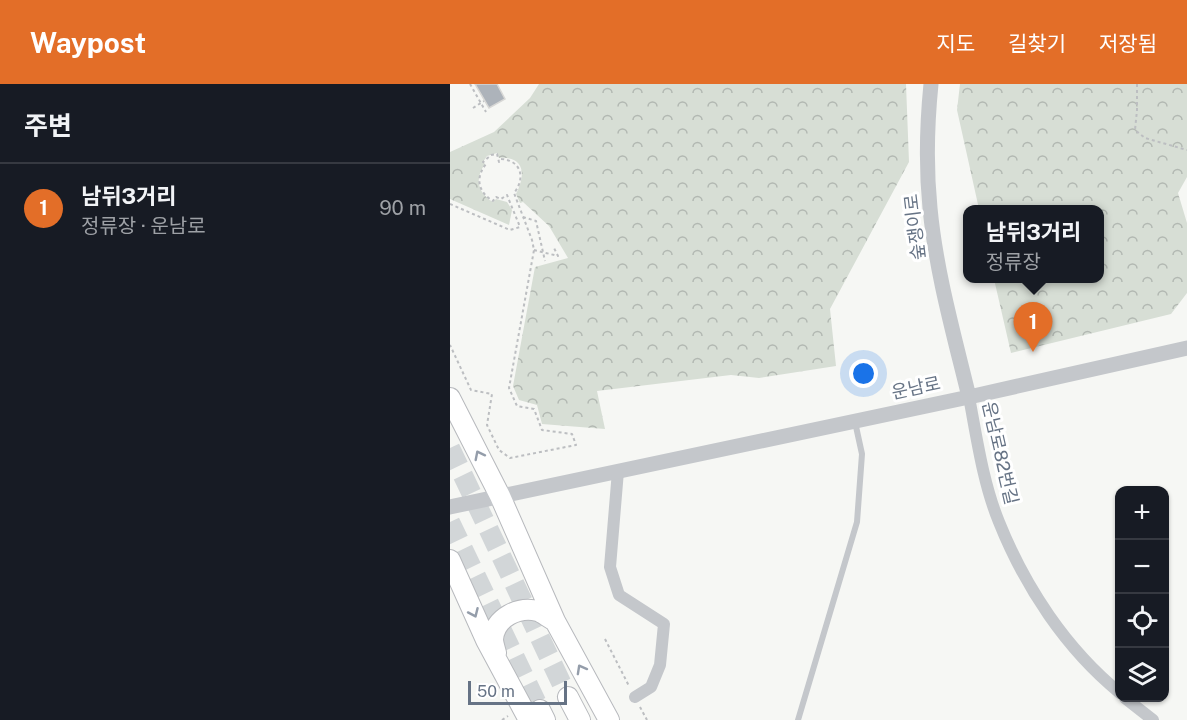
<!DOCTYPE html>
<html lang="ko">
<head>
<meta charset="utf-8">
<style>
  body { margin:0; font-family:"Public Sans","Noto Sans KR",sans-serif; background:#242831; color:#f1f3f6 }
  .controls { position:absolute; right:18px; bottom:18px; display:grid; overflow:hidden; border-radius:12px; box-shadow:0 2px 4px #0004 }
  .controls button { width:54px; height:54px; display:grid; place-items:center; padding:0; border:0; border-bottom:2px solid #363941; background:#171b24; color:#f1f3f6; font:30px sans-serif }
  .scale { position:absolute; left:18px; bottom:15px; width:99px; box-sizing:border-box; padding-left:6px; border:3px solid #667385; border-top:0; font-size:16px; line-height:21px; white-space:nowrap; color:#667385; -webkit-text-stroke:4px #fff; paint-order:stroke }
  .you { position:absolute; left:414px; top:290px; width:21px; height:21px; margin:-15px; border:4px solid #fff; border-radius:50%; background:#1a73e8; box-shadow:0 0 0 9px #1a73e833 }
  .badge { display:grid; place-items:center; width:39px; height:39px; border-radius:50%; background:#e36e28; color:#fff; font-size:20px; font-weight:700 }
  .pin { position:absolute; translate:-50% -50px; filter:drop-shadow(0 2px 3px #0008) }
  .pin::after { content:''; position:absolute; top:32px; width:21px; height:18px; background:inherit; clip-path:polygon(0 0,100% 0,50% 100%) }
  .popup { position:absolute; left:513px; top:121px; width:141px; height:78px; box-sizing:border-box; display:grid; place-content:center; border-radius:12px; background:#171b24; filter:drop-shadow(0 2px 4px #0005); font-size:20px; white-space:nowrap; color:#9ea1a6 }
  .popup b { font-size:22px; color:#f1f3f6 }
  .popup::after { content:''; position:absolute; left:50%; top:100%; margin-left:-12px; border:12px solid transparent; border-top-color:#171b24 }
  .list { margin:0; padding:0; list-style:none }
  h2 { display:flex; justify-content:space-between; align-items:center; height:78px; margin:0; padding:0 24px; font-size:26px }
  h2 small { font-size:20px; font-weight:400; color:#9ea1a6 }
  .list li { display:grid; grid-template-columns:39px 1fr auto; gap:18px; align-items:center; box-sizing:border-box; height:90px; padding:0 24px; border-top:2px solid #363941 }
  .list b { display:block; font-size:22px; white-space:nowrap }
  .list p { margin:0; font-size:20px; white-space:nowrap; color:#9ea1a6 }
  .list em { font-size:20px; font-style:normal; color:#9ea1a6 }
  .icon { flex:none; width:33px; height:33px; fill:none; stroke:currentColor; stroke-width:2; stroke-linecap:round; stroke-linejoin:round }
  .map { position:relative; flex:none; width:737px; height:636px; overflow:hidden }
  header { display:flex; align-items:center; gap:36px; box-sizing:border-box; height:84px; padding:0 30px; background:#e36e28; color:#fff }
  header strong { font-size:28px }
  nav { display:flex; gap:33px; margin-inline-start:auto; font-size:21px }
  main { display:flex }
  aside { flex:1; background:#171b24 }
  .map>svg:first-child { display:block }
  .forest { fill:url(#forest-crowns) }
  .building { fill:#adb3ba; stroke:#d8d8d6; stroke-width:1.5 }
  .lines { fill:none; stroke-linecap:round; stroke-linejoin:round }
  .trunk-tunnel { stroke:#d2d6d8; stroke-width:20; stroke-dasharray:20 10; stroke-linecap:butt }
  .trunk-casing { stroke:#b7b9bd; stroke-width:22 }
  .path { stroke:#bcbec1; stroke-width:2; stroke-dasharray:3 3; stroke-linecap:butt }
  .service { stroke:#c4c7cb; stroke-width:6 }
  .minor { stroke:#c4c7cb; stroke-width:12 }
  .tertiary { stroke:#c4c7cb; stroke-width:15 }
  .trunk { stroke:#fff; stroke-width:20 }
  .oneway { stroke:#949daa }
  .labels { text-anchor:middle; stroke-width:6; stroke-linejoin:round; paint-order:stroke }
  .street-label { font-size:18px; fill:#667385; stroke:#fff }
</style>
</head>
<body>
<header>
<strong>Waypost</strong>
<nav><a>지도</a><a>길찾기</a><a>저장됨</a></nav>
</header>
<main>
<aside>
<h2>주변<small></small></h2>
<ul class="list">
<li><span class="badge">1</span><div><b>남뒤3거리</b><p>정류장 · 운남로</p></div><em>90 m</em></li>
</ul>
</aside>
<div class="map">
<svg width="737" height="636" viewBox="0 0 737 636">
  <defs>
    <pattern id="forest-crowns" width="20" height="18" patternUnits="userSpaceOnUse" patternTransform="scale(1.5)"><rect width="20" height="18" fill="#d7ded5"/><path d="M2 6a3 3 0 1 1 6 0M12 15a3 3 0 1 1 6 0" fill="none" stroke="#b2b8b2"/></pattern>
  </defs>
  <rect width="100%" height="100%" fill="#f6f7f4"/>
  <path class="forest" d="M89 0H456L459 78 380 225 386 282 309 294 281 291 147 307 155 345 92 340 87 321 69 316 63 302 85 183 118 174 99 142 73 118 70 119 66 110C76 91 75 72 49 74L47 69 37 72 33 78 35 80C24 95 28 109 43 118L46 115 57 118 62 126 59 141 0 115V68L44 48 80 14Z
    M510 0H737V93L728 109 737 139V209L721 230 561 269 544 195 649 194V125H529L507 26Z"/>
  <path class="building" d="M25 0H47L55 15 39 24Z"/>
  <g class="lines">
    <path class="trunk-tunnel" d="M0 364 118 613
      M0 438 90 626"/>
    <g class="trunk-casing">
      <path id="trunk" d="M0 314 50 412 105 537 159 636
        M0 476 36 556 79 636
        M46 569C45 565 43 559 43 555 45 533 69 522 88 527 93 529 99 534 105 537
        M118 613 130 636
        M90 626 95 636"/>
    </g>
    <path class="path" d="M20 0 36 28
      M687 0V26L685 46 695 54 737 66
      M23 24 34 17
      M0 120 60 146 70 143 57 111 51 115 46 113 43 117C28 108 25 94 36 80L33 78 41 71 47 70 49 78 51 75C71 76 76 94 64 109L82 156 84 166 59 304 67 322 84 325 92 346 122 350 126 361 60 374 49 366 37 341 42 310 21 306 0 261
      M73 133 86 137 95 177
      M84 166 108 172 104 164
      M155 555 179 602
      M190 623 197 636
      M52 636 58 632"/>
    <path class="service" d="M348 636 407 438 412 370 405 338"/>
    <path class="minor" d="M519 313C527 355 533 399 549 438 575 503 616 565 670 609
      M168 387 160 483 169 511 214 540 210 581 201 603 185 613
      M675 614 703 636"/>
    <path class="tertiary" d="M481 0C477 40 476 84 480 124 486 188 504 251 519 313
      M0 423 519 313 737 264"/>
    <use href="#trunk" class="trunk"/>
  </g>
  <defs><path id="oneway-chevron" d="M-2-3.5L2.5 0L-2 3.5" fill="none" stroke-width="1.6" stroke-linecap="round" stroke-linejoin="round" transform="scale(1.5)"/></defs>
  <g class="oneway">
    <use href="#oneway-chevron" transform="translate(29 371) rotate(-117)"/>
    <use href="#oneway-chevron" transform="translate(24 529) rotate(66)"/>
    <use href="#oneway-chevron" transform="translate(131 585) rotate(-119)"/>
  </g>
  <g class="labels">
    <g class="street-label">
      <text transform="translate(465 143) rotate(-97)" y="6">숲쟁이로</text>
      <text transform="translate(466 304) rotate(-12)" y="6">운남로</text>
      <text transform="translate(550 369) rotate(77)" y="6">운남로82번길</text>
    </g>
  </g>
</svg>
<div class="controls">
<button>+</button>
<button>−</button>
<button><svg class="icon" aria-label="locate" viewBox="0 0 24 24"><circle cx="12" cy="12" r="6"/><path d="M12 2v4M12 18v4M2 12h4M18 12h4"/></svg></button>
<button><svg class="icon" aria-label="layers" viewBox="0 0 24 24"><path d="M12 4l9 5-9 5-9-5zM3 14l9 5 9-5"/></svg></button>
</div>
<div class="scale">50 m</div>
<div class="you"></div>
<div class="pin badge" style="left:583px;top:268px">1</div>
<div class="popup"><b>남뒤3거리</b>정류장</div>
</div>
</main>
</body>
</html>
